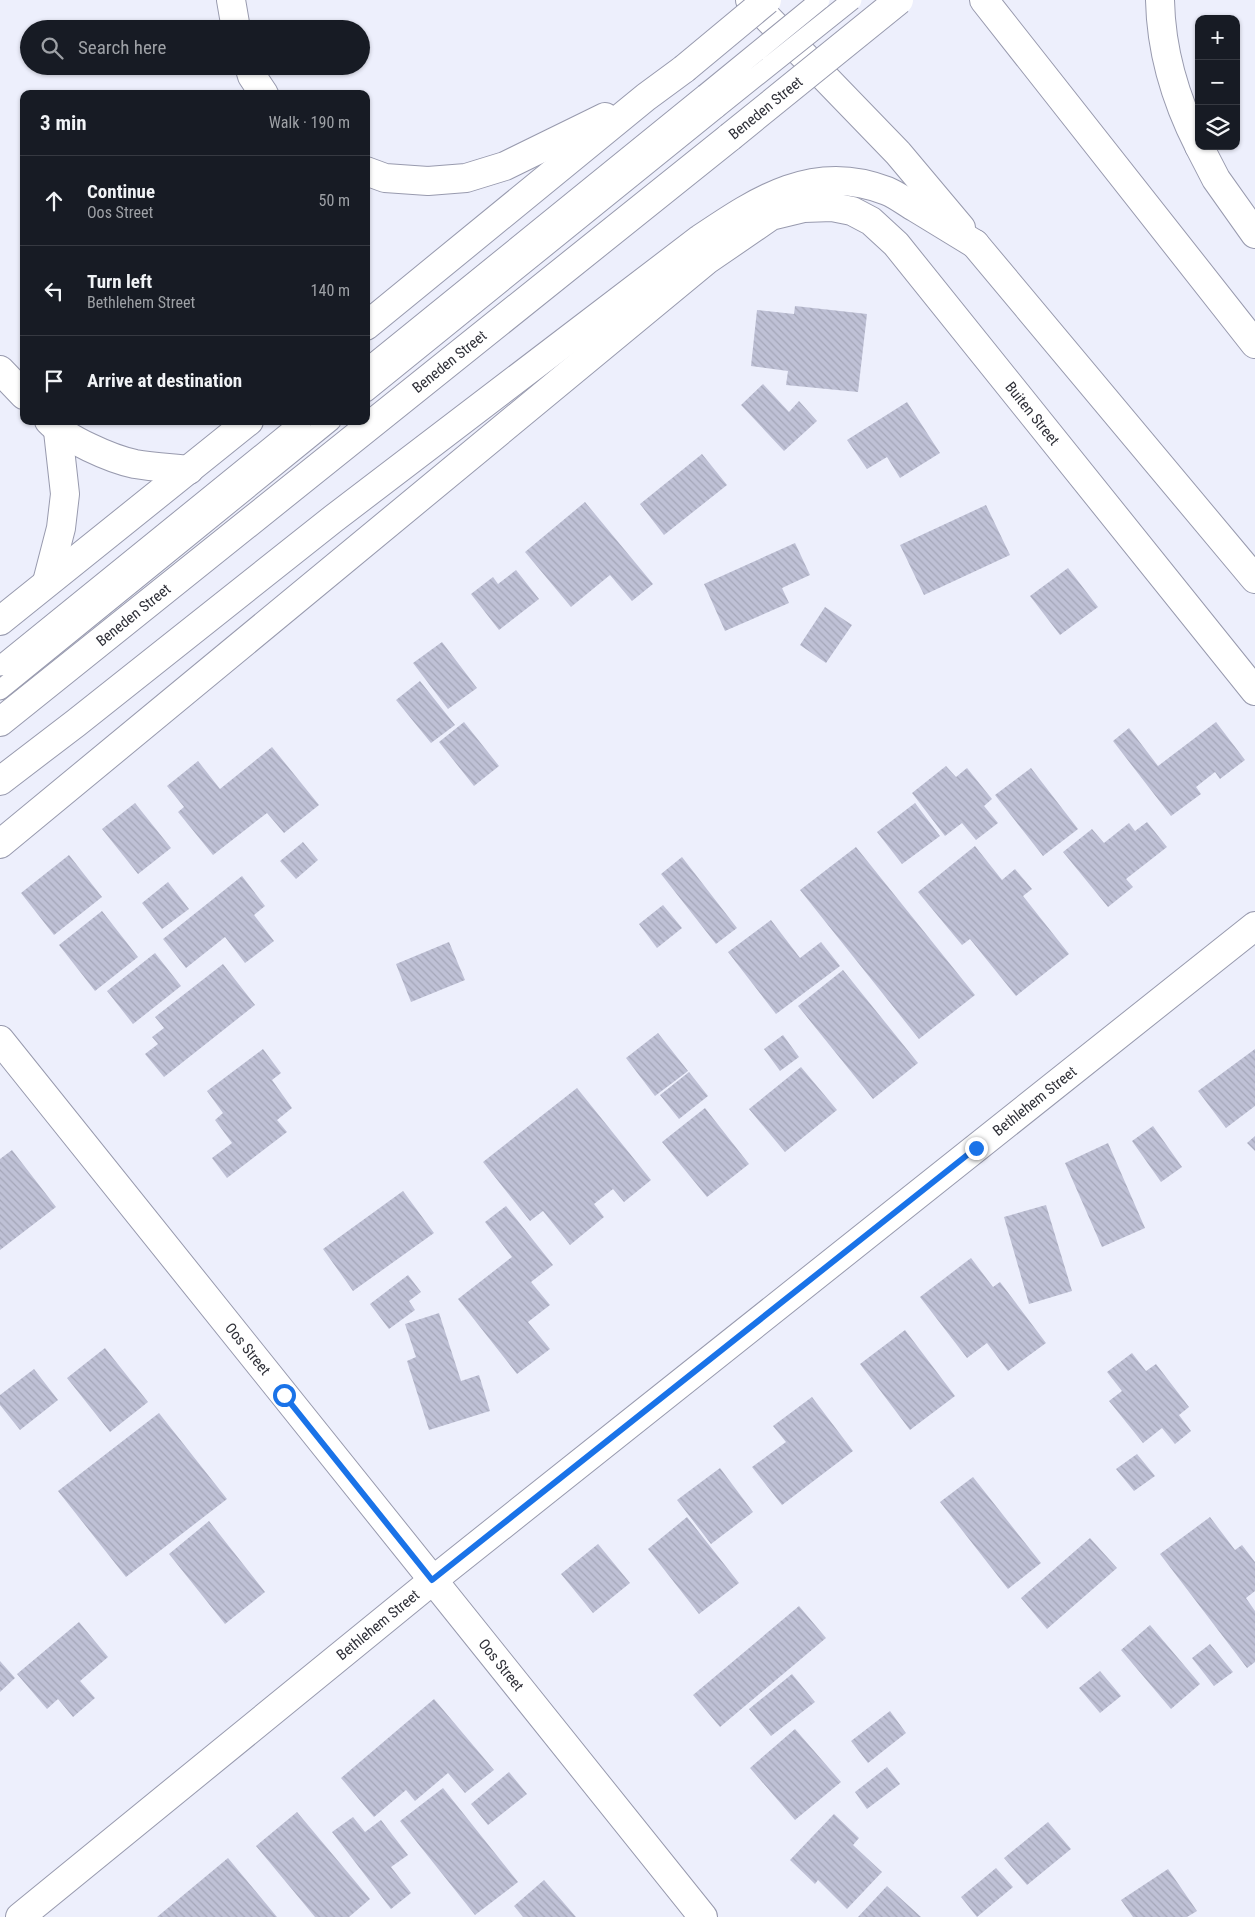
<!DOCTYPE html>
<html lang="en">
<head>
<meta charset="utf-8">
<style>
  body { margin:0; font-family:"Roboto Condensed",sans-serif; background:#20242c; color:#f1f3f6 }
  .controls { position:absolute; right:15px; top:15px; display:grid; overflow:hidden; border-radius:10px; box-shadow:0 1px 4px #0004 }
  .controls button { width:45px; height:45px; display:grid; place-items:center; padding:0; border:0; border-bottom:1px solid #363941; background:#171b24; color:#f1f3f6; font:25px sans-serif }
  .stop { position:absolute; width:15px; height:15px; margin:-11px; border:4px solid #1a73e8; border-radius:50%; background:#fff }
  .stop.end { background:#1a73e8; border-color:#fff; box-shadow:0 1px 5px #0008 }
  .list { margin:0; padding:0; list-style:none }
  h2 { display:flex; justify-content:space-between; align-items:center; height:65px; margin:0; padding:0 20px; font-size:21px }
  h2 small { font-size:16px; font-weight:400; color:#9ea1a6 }
  .list li { display:grid; grid-template-columns:32px 1fr auto; gap:15px; align-items:center; box-sizing:border-box; height:90px; padding:0 20px; border-top:1px solid #363941 }
  .list b { display:block; font-size:19px; white-space:nowrap }
  .list p { margin:0; font-size:16px; white-space:nowrap; color:#9ea1a6 }
  .list em { font-size:16px; font-style:normal; color:#9ea1a6 }
  .icon { flex:none; width:28px; height:28px; fill:none; stroke:currentColor; stroke-width:2; stroke-linecap:round; stroke-linejoin:round }
  .map { position:relative; flex:none; width:1255px; height:1917px; overflow:hidden }
  .search { position:absolute; background:#171b24; box-shadow:0 1px 4px #0004; left:20px; top:20px; width:350px; height:55px; display:flex; align-items:center; gap:12px; box-sizing:border-box; padding:0 18px; border-radius:28px; color:#9ea1a6; font-size:19px }
  .panel { position:absolute; background:#171b24; box-shadow:0 1px 4px #0004; left:20px; top:90px; width:350px; height:335px; border-radius:10px }
  .map>svg:first-child { display:block }
  .building { fill:url(#building-back-hatch) }
  .lines { fill:none; stroke-linecap:round; stroke-linejoin:round }
  .service-casing { stroke:#989aae; stroke-width:21 }
  .minor-casing { stroke:#989aae; stroke-width:30 }
  .tertiary-casing { stroke:#989aae; stroke-width:30 }
  .secondary-casing { stroke:#989aae; stroke-width:30 }
  .service { stroke:#fff; stroke-width:19 }
  .minor { stroke:#fff; stroke-width:28 }
  .tertiary { stroke:#fff; stroke-width:28 }
  .secondary { stroke:#fff; stroke-width:28 }
  .service-bridge-casing { stroke:#989aae; stroke-width:21; stroke-linecap:butt }
  .secondary-bridge-casing { stroke:#989aae; stroke-width:30; stroke-linecap:butt }
  .service-bridge { stroke:#fff; stroke-width:19 }
  .secondary-bridge { stroke:#fff; stroke-width:28 }
  .route { stroke:#1a73e8; stroke-width:6 }
  .labels { text-anchor:middle; stroke-width:4; stroke-linejoin:round; paint-order:stroke }
  .street-label { font-size:15px; fill:#303139; stroke:#edeffc }
</style>
</head>
<body>
<div class="map">
<svg width="1255" height="1917" viewBox="0 0 1255 1917">
  <defs>
    <pattern id="building-back-hatch" width="6" height="6" patternUnits="userSpaceOnUse" patternTransform="scale(1.25)"><rect width="6" height="6" fill="#bfc1d6"/><path d="M-1 5l2 2M0 0l6 6M5-1l2 2" fill="none" stroke="#a4a6b8"/></pattern>
  </defs>
  <rect width="100%" height="100%" fill="#edeffc"/>
  <path class="building" d="M795 306 867 314 858 392 786 385 788 371 751 366 757 310 794 314Z
    M763 384 789 412 799 401 817 421 784 451 741 405Z
    M907 402 940 453 900 478 887 457 867 469 847 440Z
    M702 454 727 485 664 535 640 504Z
    M585 502 653 584 632 601 610 575 571 607 525 552Z
    M986 505 1010 555 924 595 900 545Z
    M795 543 810 575 782 588 789 603 725 631 704 584Z
    M1068 568 1098 607 1060 635 1030 596Z
    M516 570 539 599 499 630 471 594 493 577 498 584Z
    M825 607 852 625 826 663 800 645Z
    M442 642 477 688 448 709 413 663Z
    M420 681 455 725 431 743 396 700Z
    M464 722 499 766 474 786 439 742Z
    M1216 722 1245 760 1220 779 1215 772 1196 787 1201 794 1171 816 1113 741 1129 728 1158 766Z
    M272 747 319 805 284 833 267 813 213 855 178 812 184 807 167 786 198 761 220 789Z
    M946 766 956 777 967 768 992 799 984 806 998 823 976 840 962 823 945 836 912 793Z
    M1031 768 1078 829 1043 856 995 795Z
    M135 803 171 848 138 874 102 829Z
    M915 803 940 836 902 864 877 832Z
    M1147 822 1167 847 1126 879 1133 887 1108 907 1063 852 1092 829 1104 843 1129 823 1135 831Z
    M303 842 318 860 296 879 280 861Z
    M975 846 1002 880 1015 869 1032 889 1023 896 1069 954 1016 996 970 939 962 945 918 892Z
    M856 847 975 995 919 1039 800 890Z
    M69 855 102 897 54 935 21 893Z
    M682 857 737 928 716 944 661 874Z
    M242 876 265 906 254 915 274 941 245 963 225 937 186 968 163 939Z
    M168 882 189 909 162 929 142 903Z
    M663 905 682 928 657 948 639 924Z
    M102 911 138 957 95 991 59 945Z
    M771 920 800 958 821 942 840 966 776 1014 728 952Z
    M449 942 465 980 411 1002 396 964Z
    M155 953 181 986 133 1024 107 991Z
    M223 964 255 1005 164 1077 145 1054 158 1044 152 1037 164 1028 155 1017Z
    M843 970 918 1063 873 1099 798 1006Z
    M658 1033 688 1071 655 1096 626 1058Z
    M783 1035 799 1057 780 1071 764 1049Z
    M263 1049 281 1073 272 1080 292 1108 277 1120 287 1132 227 1178 212 1158 232 1143 215 1120 223 1113 207 1091Z
    M1255 1049V1106L1226 1128 1198 1091Z
    M801 1067 837 1110 785 1152 749 1109Z
    M689 1072 708 1096 679 1119 660 1095Z
    M577 1088 651 1180 624 1202 613 1189 594 1204 604 1217 570 1245 543 1211 530 1221 483 1162Z
    M705 1108 749 1164 707 1197 662 1142Z
    M1153 1126 1182 1167 1161 1182 1132 1141Z
    M1255 1136V1151L1247 1143Z
    M1108 1143 1145 1228 1102 1247 1065 1163Z
    M12 1150 56 1207 0 1250V1159Z
    M403 1191 434 1233 353 1291 323 1249Z
    M1046 1205 1072 1291 1029 1304 1004 1217Z
    M506 1206 553 1265 531 1282 550 1305 528 1322 550 1349 517 1374 458 1299 512 1257 485 1222Z
    M971 1258 993 1287 1000 1282 1046 1343 1008 1371 987 1343 967 1358 920 1297Z
    M408 1275 421 1292 409 1301 415 1310 389 1329 370 1304Z
    M439 1313 461 1381 479 1375 490 1411 429 1430 407 1361 416 1357 405 1324Z
    M905 1330 955 1396 910 1430 860 1364Z
    M105 1348 148 1402 110 1432 67 1378Z
    M1132 1353 1146 1371 1156 1364 1189 1407 1179 1415 1191 1431 1175 1444 1162 1428 1143 1443 1109 1401 1122 1391 1107 1372Z
    M34 1369 58 1400 20 1430 0 1405V1395Z
    M812 1397 853 1451 782 1505 752 1467 786 1442 773 1426Z
    M159 1413 227 1499 126 1577 58 1491Z
    M1137 1454 1155 1476 1134 1491 1116 1469Z
    M720 1468 753 1512 711 1544 677 1500Z
    M973 1477 1041 1563 1008 1589 940 1502Z
    M687 1517 739 1583 699 1614 648 1549Z
    M1210 1517 1235 1550 1242 1545 1255 1562V1591L1246 1598 1255 1611V1662L1247 1668 1160 1554Z
    M209 1521 265 1592 225 1624 169 1554Z
    M1090 1538 1117 1568 1047 1629 1021 1598Z
    M598 1544 630 1583 593 1613 561 1574Z
    M799 1606 826 1638 720 1727 693 1695Z
    M79 1622 108 1657 80 1681 95 1698 73 1717 58 1699 47 1709 17 1674Z
    M1150 1625 1200 1684 1171 1709 1121 1650Z
    M1210 1644 1233 1672 1214 1686 1192 1658Z
    M0 1661 15 1678 0 1692Z
    M1100 1671 1121 1696 1100 1713 1079 1688Z
    M792 1674 815 1702 771 1736 749 1709Z
    M434 1699 494 1770 465 1793 448 1773 415 1801 406 1790 374 1817 341 1778Z
    M890 1711 906 1733 868 1763 851 1741Z
    M795 1729 841 1782 795 1820 750 1768Z
    M887 1767 900 1784 867 1809 855 1792Z
    M509 1772 527 1794 488 1825 471 1804Z
    M443 1788 518 1882 475 1915 400 1821Z
    M297 1812 370 1899 349 1917H315L256 1846Z
    M834 1814 859 1838 853 1845 882 1872 847 1909 818 1880 815 1884 790 1860Z
    M353 1817 365 1832 381 1820 408 1855 391 1867 411 1893 391 1909 332 1832Z
    M1048 1822 1071 1849 1027 1885 1004 1858Z
    M228 1858 277 1917H157Z
    M996 1868 1013 1887 977 1917 961 1897Z
    M1168 1869 1197 1911 1187 1917H1133L1121 1900Z
    M544 1880 576 1917H523L514 1906Z
    M887 1886 921 1917H858Z"/>
  <g class="lines">
    <g class="service-casing">
      <path id="service" d="M366 369 705 94
        M366 392 717 108
        M0 666 302 421
        M0 690 331 421"/>
    </g>
    <g class="minor-casing">
      <g id="minor">
        <path d="M0 370 24 395"/>
        <path d="M49 421C66 439 111 459 135 464 153 467 171 468 189 470"/>
        <path d="M47 582 61 528 65 494 58 431"/>
        <path id="s1" d="M0 844 707 260 771 216 804 208 832 207 852 211 871 221 896 244 1255 691"/>
        <path id="s2" d="M0 1040 703 1917"/>
        <path id="s3" d="M20 1917 432 1581 1255 926"/>
      </g>
    </g>
    <g class="tertiary-casing">
      <path id="tertiary" d="M975 244 1255 579"/>
    </g>
    <g class="secondary-casing">
      <g id="secondary">
        <path d="M231 0 236 29"/>
        <path d="M750 0 898 153 961 228"/>
        <path d="M984 0 1255 344"/>
        <path d="M1160 0C1161 50 1176 101 1199 146"/>
        <path d="M249 66 252 76 264 94"/>
        <path d="M1199 146 1216 179 1255 234"/>
        <path d="M366 171 385 178 428 181 466 178 505 166 605 117"/>
        <path d="M366 326 646 97 684 69"/>
        <path d="M0 621 249 421"/>
        <path id="s4" d="M0 722 730 137"/>
        <path d="M0 781 76 723 333 519 700 239C758 200 814 162 887 191 897 195 907 203 916 208 936 220 955 232 975 244"/>
      </g>
    </g>
    <use href="#service" class="service"/>
    <use href="#minor" class="minor"/>
    <use href="#tertiary" class="tertiary"/>
    <use href="#secondary" class="secondary"/>
    <g class="service-bridge-casing">
      <path id="service-bridge" d="M705 94 820 0
        M717 108 852 0"/>
    </g>
    <g class="secondary-bridge-casing">
      <g id="secondary-bridge">
        <path d="M684 69 767 0"/>
        <path id="s5" d="M730 137 899 0"/>
      </g>
    </g>
    <use href="#service-bridge" class="service-bridge"/>
    <use href="#secondary-bridge" class="secondary-bridge"/>
  </g>
  <g class="lines">
    <path class="route" d="M284 1395 432 1580 976 1148"/>
  </g>
  <g class="labels">
    <g class="street-label">
      <text dy="5" stroke="none"><textPath href="#s5" startOffset="46">Beneden Street</textPath></text>
      <text dy="5" stroke="none"><textPath href="#s4" startOffset="576">Beneden Street</textPath></text>
      <text dy="5" stroke="none"><textPath href="#s1" startOffset="1350">Buiten Street</textPath></text>
      <text dy="5" stroke="none"><textPath href="#s4" startOffset="171">Beneden Street</textPath></text>
      <text dy="5" stroke="none"><textPath href="#s3" startOffset="1302">Bethlehem Street</textPath></text>
      <text dy="5" stroke="none"><textPath href="#s2" startOffset="396">Oos Street</textPath></text>
      <text dy="5" stroke="none"><textPath href="#s3" startOffset="462">Bethlehem Street</textPath></text>
      <text dy="5" stroke="none"><textPath href="#s2" startOffset="801">Oos Street</textPath></text>
    </g>
  </g>
</svg>
<div class="controls">
<button>+</button>
<button>−</button>
<button><svg class="icon" aria-label="layers" viewBox="0 0 24 24"><path d="M12 4l9 5-9 5-9-5zM3 14l9 5 9-5"/></svg></button>
</div>
<div class="stop" style="left:284px;top:1395px"></div>
<div class="stop end" style="left:976px;top:1148px"></div>
<div class="search"><svg class="icon" aria-label="search" viewBox="0 0 24 24"><circle cx="10" cy="10" r="6"/><path d="M15 15l6 6"/></svg>Search here</div>
<section class="panel">
<h2>3 min<small>Walk · 190 m</small></h2>
<ul class="list">
<li><svg class="icon" aria-label="ahead" viewBox="0 0 24 24"><path d="M12 20V5M6 11l6-6 6 6"/></svg><div><b>Continue</b><p>Oos Street</p></div><em>50 m</em></li>
<li><svg class="icon" aria-label="left" viewBox="0 0 24 24"><path d="M17 20v-9H6M10 6l-5 5 5 5"/></svg><div><b>Turn left</b><p>Bethlehem Street</p></div><em>140 m</em></li>
<li><svg class="icon" aria-label="arrive" viewBox="0 0 24 24"><path d="M6 21V4h12l-3 4 3 4H6"/></svg><div><b>Arrive at destination</b></div></li>
</ul>
</section>
</div>
</body>
</html>
